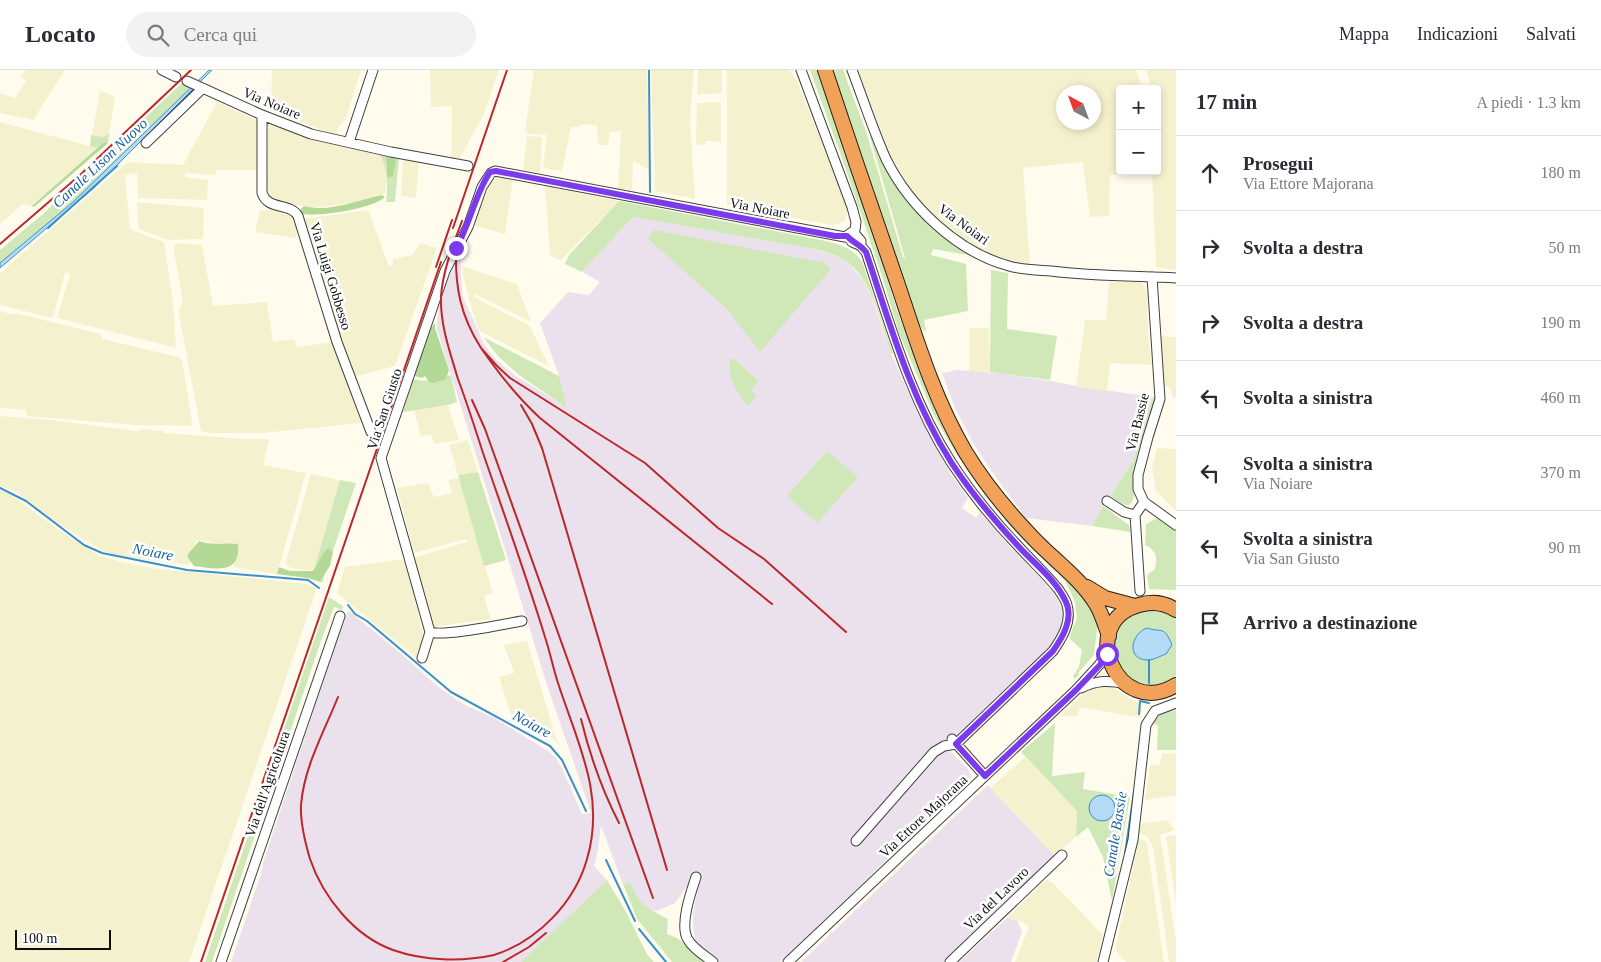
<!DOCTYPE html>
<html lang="it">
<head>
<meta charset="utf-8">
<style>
  body { margin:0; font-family:"Times New Roman",serif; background:#f2f2f3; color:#2b2b33 }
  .controls { position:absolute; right:15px; top:15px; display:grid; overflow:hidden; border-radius:5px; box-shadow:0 2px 8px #0003 }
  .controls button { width:45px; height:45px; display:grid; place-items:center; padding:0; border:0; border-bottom:1px solid #e1e1e2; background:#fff; color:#2b2b33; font:25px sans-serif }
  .compass { position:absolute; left:1056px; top:15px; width:45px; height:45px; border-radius:50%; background:#fff; box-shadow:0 2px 8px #0003; rotate:319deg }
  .scale { position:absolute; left:15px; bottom:12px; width:96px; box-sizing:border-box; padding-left:5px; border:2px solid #0d0d0d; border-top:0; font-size:14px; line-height:18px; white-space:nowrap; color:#0d0d0d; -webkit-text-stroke:4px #fff; paint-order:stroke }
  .stop { position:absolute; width:15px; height:15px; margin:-11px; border:4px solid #7c3aed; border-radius:50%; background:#fff }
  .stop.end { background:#7c3aed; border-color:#fff; box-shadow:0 1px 5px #0008 }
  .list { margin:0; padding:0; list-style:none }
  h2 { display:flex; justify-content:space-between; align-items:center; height:65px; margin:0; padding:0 20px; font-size:21px }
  h2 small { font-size:16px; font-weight:400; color:#7c7c81 }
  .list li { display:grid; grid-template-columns:32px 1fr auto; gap:15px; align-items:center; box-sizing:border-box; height:75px; padding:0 20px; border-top:1px solid #e1e1e2 }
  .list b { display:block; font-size:19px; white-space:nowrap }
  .list p { margin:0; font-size:16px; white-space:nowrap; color:#7c7c81 }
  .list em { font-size:16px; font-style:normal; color:#7c7c81 }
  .icon { flex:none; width:28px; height:28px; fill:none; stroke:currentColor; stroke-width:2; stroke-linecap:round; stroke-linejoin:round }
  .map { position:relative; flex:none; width:1176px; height:892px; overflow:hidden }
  header { display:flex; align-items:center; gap:30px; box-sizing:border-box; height:70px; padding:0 25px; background:#fff; border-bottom:1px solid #e1e1e2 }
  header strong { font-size:24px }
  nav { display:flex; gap:28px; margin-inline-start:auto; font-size:18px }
  .search { width:350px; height:45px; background:#f2f2f3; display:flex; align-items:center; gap:12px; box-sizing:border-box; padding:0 18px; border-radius:28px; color:#7c7c81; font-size:19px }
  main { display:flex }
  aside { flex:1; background:#fff }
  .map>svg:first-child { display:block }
  .industrial { fill:#ebe1ec }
  .farmland { fill:#f4f2ce; fill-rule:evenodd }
  .green { fill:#d0e8b8; fill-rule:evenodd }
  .forest { fill:#b4d997 }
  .water { fill:#b3dbf5; stroke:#3b8fcb }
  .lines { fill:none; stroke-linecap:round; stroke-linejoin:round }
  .stream { stroke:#3b8fcb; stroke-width:2 }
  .minor-casing { stroke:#404040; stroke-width:11 }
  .highway-casing { stroke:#1e1e1e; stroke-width:16 }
  .minor { stroke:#fff; stroke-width:9 }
  .highway { stroke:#f2a258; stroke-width:14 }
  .rail { stroke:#bb272b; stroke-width:2 }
  .route { stroke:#7c3aed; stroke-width:6 }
  .labels { text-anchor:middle; stroke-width:5; stroke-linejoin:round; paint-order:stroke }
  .street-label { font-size:14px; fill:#0d0d0d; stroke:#fff }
  .water-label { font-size:15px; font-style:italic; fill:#18609d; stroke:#fff }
</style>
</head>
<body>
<header>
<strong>Locato</strong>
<div class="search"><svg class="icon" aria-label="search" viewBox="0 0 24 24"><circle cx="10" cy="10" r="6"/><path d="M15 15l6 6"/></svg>Cerca qui</div>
<nav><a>Mappa</a><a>Indicazioni</a><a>Salvati</a></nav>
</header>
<main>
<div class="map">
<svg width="1176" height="892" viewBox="0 0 1176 892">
  <rect width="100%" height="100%" fill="#fffcee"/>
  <path class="industrial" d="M633 147 814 179 842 188 851 196 863 210 872 227 891 283 917 342 950 403 968 428 962 438 976 448 980 442 1008 475 1040 507 1056 526 1064 542V552L1058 568 1032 595 946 677 968 699 972 707 969 711 780 892H720L702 877 695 869 693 856V845L700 805 692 803 689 814 675 833 657 841H650L637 828 630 812 623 814 601 756 598 780 594 796 607 810 522 892H231L261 804 264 790 345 546 349 541 405 587 437 616 463 634 496 649 548 681 556 688 562 698 582 744 591 743 546 612 437 259 438 236 440 225 461 183V206L463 227 484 274 496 290 516 306 566 337 559 306 540 253 568 222 589 225 600 212 582 202Z
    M957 300 999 303 1057 312 1076 316 1153 327 1134 389 1103 436 1092 456 1026 448 997 409 973 373 955 338 942 303Z
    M988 715 1055 786 944 892H801Z
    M1008 847 1018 852 1022 862 1011 892H959Z"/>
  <path class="farmland" d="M26 0H65L33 50 0 43V23L15 28 26 10 20 7Z
    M272 0H361L346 48 339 57 336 65 286 47 271 39Z
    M430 0H499L483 46 459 89 451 88 452 36 431 37Z
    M534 0H647L649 100 633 91 632 120 618 119 621 61 610 62 608 75H598L597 55 582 54 580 57H571L562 101 543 98 547 65 528 64 525 61Z
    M651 0H694L690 51 695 129 655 121Z
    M698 0H722V23L697 25Z
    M727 0H790L798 13 848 140 845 150 840 153 831 155 727 135Z
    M857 0H1136L1143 19H1120V101H1146V105H1110L1109 146 1090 147 1083 92 1023 98 1030 196 1008 192 984 183 955 165 936 149 910 119 892 88ZM1064 22H1094V52H1064Z
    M1146 0H1176V200L1156 197 1152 101H1157V19H1151Z
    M100 20 115 27 109 64 103 67 92 65Z
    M217 32 258 51V100H216L215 105 185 103V107L208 110 207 130 138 128 137 103 125 105 130 159 164 172 173 231 176 278 57 248 70 204 65 202 53 248 0 235V203L128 92 183 95Z
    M721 32V72L705 71 706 74 696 75 697 33Z
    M0 52 97 78 32 136 23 134 0 154Z
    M268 54 276 56 316 70 380 85 386 98 387 110 385 124 351 133 310 138 289 134 273 128 269 124 267 117Z
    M527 66 542 67 540 103 523 100Z
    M403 88 419 90 416 128 401 126Z
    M498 107 513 109 505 164 475 156 474 151 492 111Z
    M545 116 619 131 560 191 550 185Z
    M137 132 204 138 203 169 169 170 138 159Z
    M260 140H278L290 142 294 145 298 157 296 168 255 162Z
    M368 140 389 196 393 195V189L412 185 421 173 437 178 395 296 354 307 303 149Z
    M177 173 202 175 213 236 267 232 273 272 294 269 297 277 333 272 361 353 263 363H211L201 361 178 240 183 233 173 176Z
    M461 196 517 214 531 252 475 224 474 227 530 256 549 296 479 261 469 229Z
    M1109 212H1140L1145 217 1147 224 1148 264 1152 295 1110 293 1107 321 1076 316 1085 250H1106Z
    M0 241 14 245 15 243 101 264 102 269 179 287 182 290 192 352 191 356 135 355 27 346 26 340 0 338Z
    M969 258H989L990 302 969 301Z
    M1157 266 1176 267V327L1173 328 1171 320 1163 314Z
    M448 335 459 370 434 374 431 364 421 367 414 340Z
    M0 346 51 350 136 361 143 359 163 361 164 363 245 369H268L269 371 263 395 306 403 277 504 233 497 238 476 196 470 189 495 123 487 106 482 91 474 50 448 15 421 0 416Z
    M468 370 478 402 458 405 449 375Z
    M1157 378 1176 379V441L1156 421 1152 398Z
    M311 404 340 410 313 501 288 497 286 491Z
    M459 408 493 523 484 526 491 549 431 557 412 488 467 472 466 469 414 483 397 418 428 413 434 427 452 423 448 410Z
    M0 420 10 424 59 460 98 485 118 491 151 498 307 514 316 518V521L189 892H0Z
    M405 489 423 563 422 578 419 590 337 523 345 497Z
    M527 571 556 668 559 674 550 667 512 648 499 607 514 603 504 575Z
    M1104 616H1110L1142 635 1141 648 1080 637 1077 646H1060L1085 623 1092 619Z
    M1176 683V725L1145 730 1150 696 1160 694 1162 684Z
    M1025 687 1077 741 1076 766 1055 786 990 718Z
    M1167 750 1175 760 1160 765 1176 870V892H1169L1153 777 1146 765 1139 764V754Z
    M1176 765V835L1166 766Z
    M1139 769 1144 770 1147 773 1164 892H1126L1115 880Z
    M1046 810 1052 812 1103 865 1096 892H1015L1029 857 1021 851H1014L1008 847Z"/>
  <path class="green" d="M810 0H817L881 180C888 214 901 259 919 290L956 374 1083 523 1091 535 1098 553 1094 585 1078 603 1079 605 1075 609 1073 606 1079 597 1082 580 1069 568 1077 548 1075 532 1065 511 1012 458 987 427 955 382 935 347 899 263 883 209 842 88Z
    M829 0H843L866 61 903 187 905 188 870 67 872 65 902 123 974 186 933 179 931 185 966 194 968 241 924 250 926 262 917 254 862 95 855 64Z
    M182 13 191 18 72 133 0 193V180L44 143Z
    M109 64 108 73H103L97 78 90 76 91 65 103 67Z
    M380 85 399 88 395 132H386C388 116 388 99 380 85Z
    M619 131 811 168C830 172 854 175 863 194L893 283H891C881 254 872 207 844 190 835 184 824 182 814 179L633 147 582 202 565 194 569 185Z
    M654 160 825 193 831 199 760 282 727 239 648 169Z
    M991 200 1008 203 1007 259 1057 266 1050 310 990 302Z
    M483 267 559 306 567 338 519 305 498 286Z
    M730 289H734L758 311 751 321 757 326 748 336C736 320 727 310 730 289Z
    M451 305 457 332 448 335 403 342 413 309 424 311Z
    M1153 327H1156L1157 329C1148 354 1136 380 1134 405 1132 415 1138 428 1129 435H1124L1110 426 1134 389Z
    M827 381 858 407 817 453 787 426Z
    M478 402 506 490 484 496 458 405Z
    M340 410 356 413 322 513 311 509Z
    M1103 436 1129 455 1131 462 1092 456Z
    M1157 448 1176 458V520L1149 519 1147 505 1155 499C1157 488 1157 480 1145 475L1146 454Z
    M329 527 343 536 342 540 334 537 321 571 212 892H205Z
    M1151 538 1169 543 1176 547V606C1129 638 1091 572 1129 546 1135 542 1144 540 1151 538ZM1147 558 1166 564 1172 575 1149 590Z
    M1176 640V680H1157L1158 655 1151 653 1162 643Z
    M1055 653 1052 706 1085 702 1083 719 1130 727 1112 831 1103 787 1088 757 1076 767 1077 741 1021 682Z
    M607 810 626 842 647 884 654 892H521Z
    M630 812C641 837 645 837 668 849L667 864 677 868 706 892H672L637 849 623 814Z"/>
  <path class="forest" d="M103 73H108L34 137 32 136Z
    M386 87H392L396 90 393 106 388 108C386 101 388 95 386 87Z
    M382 125 385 127C372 139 319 147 301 144L300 140 304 136C328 143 358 130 382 125Z
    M435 253V258L449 300 446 309 433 313 429 312 425 306 422 308 414 306 431 258Z
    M199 471C212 476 225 472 238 474 241 505 216 499 194 496L188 488V484Z
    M328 478 333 482 330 496 320 511 307 508 277 504 279 497 290 501H313C319 493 321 484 328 478Z"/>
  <path class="water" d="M209 0H212L95 117 0 198V193L72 133Z
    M1147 558C1162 563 1164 555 1172 575L1166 584C1160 586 1152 591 1146 590 1126 588 1131 564 1147 558Z
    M1089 738a13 13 0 1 1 26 0a13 13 0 1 1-26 0Z"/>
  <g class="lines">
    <path class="stream" d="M649 0 650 122
      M169 45 193 20
      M48 158 117 96
      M0 418 26 431 84 475 102 483 187 500 308 510 319 518
      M348 535 355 544 367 551 451 622 550 676 562 690 586 741
      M1149 590V613
      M1139 644 1140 631 1149 633
      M1125 784 1134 722
      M606 790 635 851
      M639 859 666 892"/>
    <g class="minor-casing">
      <path id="minor" d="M162 0 176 7
        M852 0C863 29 873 60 886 89 909 136 957 182 1009 196 1022 200 1037 200 1051 201 1092 206 1134 206 1176 208
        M187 11 262 45 311 64 391 82 468 96
        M262 45V123C268 141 290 132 298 146L337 272 371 362
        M349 72 373 0
        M146 73 203 18
        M847 166 852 172 861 176V171L853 162
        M1152 207 1160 329 1148 367 1138 405V419L1144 432 1176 455
        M1107 431 1124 442 1135 445
        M1140 521 1135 445 1144 432
        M522 551C504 554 444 567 430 562L381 388 445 201 468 157 482 117 491 103 495 101 845 167 855 160 856 152 852 137 801 0
        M422 588 430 562
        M1081 618C1097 610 1109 610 1126 614
        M952 669 985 706
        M856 771 934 682 944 676 956 674 1053 581C1062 568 1072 552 1067 535 1066 530 1062 525 1059 520 1047 505 1033 492 1020 478 995 452 971 423 951 392 910 328 890 254 866 182L861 176
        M696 807C691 822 680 853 687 868 692 878 704 885 713 892
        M221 892 340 546
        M788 892 1076 620 1099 595 1107 584
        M950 892 1062 785
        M1103 892 1133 770 1146 655 1155 641 1176 633"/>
    </g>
    <g class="highway-casing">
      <path id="highway" d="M825 0C849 72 873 143 898 215 917 272 935 331 966 383 985 414 1009 443 1034 469 1054 490 1081 509 1096 534 1102 544 1105 555 1109 566
        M1087 517 1105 528 1135 536
        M1176 540C1165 533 1152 531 1139 535 1076 552 1117 651 1176 615"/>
    </g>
    <use href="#minor" class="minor"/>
    <use href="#highway" class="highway"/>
    <path class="rail" d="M453 158 507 0
      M0 174 80 105 191 0
      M456 178C455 217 460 245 481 278
      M436 197 452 150
      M472 330 485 359 653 828
      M521 335 532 354 542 378 667 800
      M772 534 540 348C517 327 499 304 481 278L497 296 510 308 645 393 718 458 764 489 846 562
      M338 627C324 662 304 697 301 735 300 753 305 772 310 789 323 827 354 866 393 880 424 891 462 892 494 885 538 871 575 832 587 789 606 725 577 672 558 613 553 598 550 582 545 567 526 505 504 444 483 383 475 358 467 333 458 309 450 282 440 255 441 226 443 200 453 175 462 151
      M581 649C590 686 601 718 619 753
      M201 892 441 192
      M503 892 529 877 546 863"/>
  </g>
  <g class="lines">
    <path class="route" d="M456 178C470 154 475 124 490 102L496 101 835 166H847C853 173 860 174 866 182 890 254 910 327 951 392 971 423 995 451 1020 478 1036 495 1056 510 1066 532 1074 549 1062 568 1053 581L956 674 985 706 1076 620 1100 595 1107 584"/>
  </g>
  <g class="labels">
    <g class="street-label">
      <text transform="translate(272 33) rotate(23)" y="5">Via Noiare</text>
      <text transform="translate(760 138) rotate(11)" y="5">Via Noiare</text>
      <text transform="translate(964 154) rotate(36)" y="5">Via Noiari</text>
      <text transform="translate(331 206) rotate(73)" y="5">Via Luigi Gobbesso</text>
      <text transform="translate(384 339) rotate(-72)" y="5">Via San Giusto</text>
      <text transform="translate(1137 352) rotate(-76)" y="5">Via Bassie</text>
      <text transform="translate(267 714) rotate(-71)" y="5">Via dell'Agricoltura</text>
      <text transform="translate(923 746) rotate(-43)" y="5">Via Ettore Majorana</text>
      <text transform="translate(996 828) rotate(-44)" y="5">Via del Lavoro</text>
    </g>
    <g class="water-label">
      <text transform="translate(100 93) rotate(-43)" y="5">Canale Lison Nuovo</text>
      <text transform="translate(153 482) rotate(11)" y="5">Noiare</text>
      <text transform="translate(532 654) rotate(29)" y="5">Noiare</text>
      <text transform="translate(1115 764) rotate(-81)" y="5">Canale Bassie</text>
    </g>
  </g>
</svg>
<div class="controls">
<button>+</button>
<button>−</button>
</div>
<svg class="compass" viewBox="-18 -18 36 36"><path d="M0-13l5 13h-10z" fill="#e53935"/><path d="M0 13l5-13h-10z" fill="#7c7c81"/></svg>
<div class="scale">100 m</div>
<div class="stop" style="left:1107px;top:584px"></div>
<div class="stop end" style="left:456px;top:178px"></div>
</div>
<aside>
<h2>17 min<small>A piedi · 1.3 km</small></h2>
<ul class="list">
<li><svg class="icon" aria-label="ahead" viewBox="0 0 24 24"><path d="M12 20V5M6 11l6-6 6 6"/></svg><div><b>Prosegui</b><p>Via Ettore Majorana</p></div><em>180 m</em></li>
<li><svg class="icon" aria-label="right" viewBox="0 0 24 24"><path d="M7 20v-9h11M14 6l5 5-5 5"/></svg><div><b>Svolta a destra</b></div><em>50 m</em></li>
<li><svg class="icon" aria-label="right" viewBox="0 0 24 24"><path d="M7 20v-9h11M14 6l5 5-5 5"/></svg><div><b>Svolta a destra</b></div><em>190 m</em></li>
<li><svg class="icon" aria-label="left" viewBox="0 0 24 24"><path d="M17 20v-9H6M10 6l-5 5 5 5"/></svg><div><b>Svolta a sinistra</b></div><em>460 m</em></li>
<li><svg class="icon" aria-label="left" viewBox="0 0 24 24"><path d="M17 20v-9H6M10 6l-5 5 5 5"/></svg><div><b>Svolta a sinistra</b><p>Via Noiare</p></div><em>370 m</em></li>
<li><svg class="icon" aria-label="left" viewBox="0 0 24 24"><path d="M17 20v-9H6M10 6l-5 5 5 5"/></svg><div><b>Svolta a sinistra</b><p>Via San Giusto</p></div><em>90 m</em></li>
<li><svg class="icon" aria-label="arrive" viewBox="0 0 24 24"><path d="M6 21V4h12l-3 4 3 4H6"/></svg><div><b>Arrivo a destinazione</b></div></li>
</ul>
</aside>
</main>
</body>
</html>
